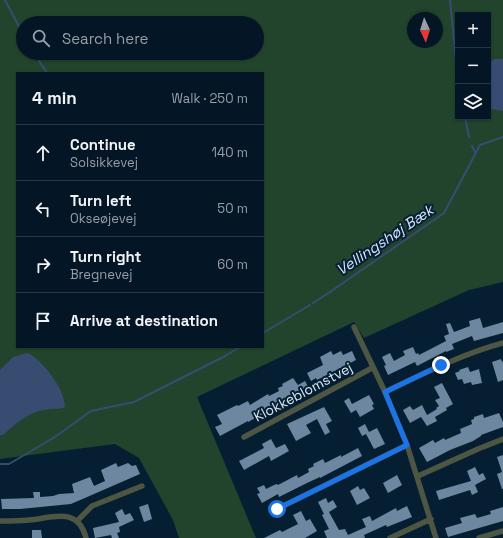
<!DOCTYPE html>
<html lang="en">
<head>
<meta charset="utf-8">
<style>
  body { margin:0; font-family:"Space Grotesk",sans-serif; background:#122332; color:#f1f3f6 }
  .controls { position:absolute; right:12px; top:12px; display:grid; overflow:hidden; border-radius:0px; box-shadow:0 1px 3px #0004 }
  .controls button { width:36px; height:36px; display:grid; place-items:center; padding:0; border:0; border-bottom:1px solid #253542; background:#041625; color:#f1f3f6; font:20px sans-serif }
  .compass { position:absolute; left:407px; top:12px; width:36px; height:36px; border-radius:50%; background:#041625; box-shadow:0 1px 3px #0004; rotate:176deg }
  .stop { position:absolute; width:12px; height:12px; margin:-9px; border:3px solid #1a73e8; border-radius:50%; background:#fff }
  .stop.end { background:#1a73e8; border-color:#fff; box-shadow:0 1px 4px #0008 }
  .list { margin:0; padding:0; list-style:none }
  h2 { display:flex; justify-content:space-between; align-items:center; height:52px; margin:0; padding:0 16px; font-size:17px }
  h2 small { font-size:13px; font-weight:400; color:#979fa7 }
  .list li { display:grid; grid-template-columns:26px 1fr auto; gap:12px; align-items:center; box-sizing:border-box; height:56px; padding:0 16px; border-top:1px solid #253542 }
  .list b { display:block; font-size:15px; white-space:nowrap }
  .list p { margin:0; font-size:13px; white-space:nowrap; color:#979fa7 }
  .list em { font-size:13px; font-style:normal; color:#979fa7 }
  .icon { flex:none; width:22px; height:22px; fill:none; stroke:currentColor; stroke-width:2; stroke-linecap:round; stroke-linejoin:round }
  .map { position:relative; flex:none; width:503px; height:538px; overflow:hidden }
  .search { position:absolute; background:#041625; box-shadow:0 1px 3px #0004; left:16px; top:16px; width:248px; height:44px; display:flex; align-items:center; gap:10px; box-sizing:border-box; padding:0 14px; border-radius:22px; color:#979fa7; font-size:15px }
  .panel { position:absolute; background:#041625; box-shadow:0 1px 3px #0004; left:16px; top:72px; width:248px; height:276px; border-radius:0px }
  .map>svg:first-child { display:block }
  .green { fill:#22442c; fill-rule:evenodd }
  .water { fill:#384c72 }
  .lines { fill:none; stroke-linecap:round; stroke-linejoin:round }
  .stream { stroke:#384c72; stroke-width:2 }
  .building { fill:#6c879f }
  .minor { stroke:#4d5543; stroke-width:5.5 }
  .route { stroke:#1a73e8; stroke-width:5 }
  .labels { text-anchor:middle; stroke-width:4; stroke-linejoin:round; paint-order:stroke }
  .street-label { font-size:14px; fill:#d8e7f4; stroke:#051e31 }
  .water-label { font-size:15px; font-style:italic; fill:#d6e4ff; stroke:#051e31 }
</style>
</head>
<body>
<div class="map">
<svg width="503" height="538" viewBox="0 0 503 538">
  <rect width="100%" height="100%" fill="#051e31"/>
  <path class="green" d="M0 0H503V282L469 290 364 338 354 322 197 397 256 538H179L173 520 139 458 115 444 0 459ZM458 15H488V117H458ZM413 18H437V42H413ZM23 23H257V53H23ZM17 73H263V347H17Z"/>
  <path class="water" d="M495 59H503V111L491 109 488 107V62Z
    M28 353C43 361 65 389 65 407 57 410 57 408 50 409 29 411 18 422 3 435H0V370L13 357Z"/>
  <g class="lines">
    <path class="stream" d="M5 0 23 34
      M450 0 458 80
      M34 53 47 73
      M465 117 469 137
      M472 146 475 152
      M313 303 327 294 444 213 480 145 503 137
      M263 333 310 305
      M0 464H9L55 437 91 411 134 402 225 356 240 347"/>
  </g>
  <path class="building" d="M480 318 483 328 503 322V333L474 341 472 336 452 344 454 349 446 352V351L417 366 415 362 388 375 384 366 386 365 382 357 390 353 394 361 405 355 403 351 413 347 416 354 418 353 419 355 446 341 444 336 449 334 446 324 450 323 454 332 470 326 469 321Z
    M331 351 333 355 341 351 343 355 352 351 356 360 317 380 316 378 311 381 307 373 323 365 320 357Z
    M501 359 502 362 503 361V380L498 382 492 362Z
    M468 367 470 372 479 369 482 383 472 385 471 382 464 384 462 379 458 380 455 373 460 371 459 370Z
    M293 378 298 385 305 381 310 390 248 422V421L220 436 215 427 222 424 217 415 237 405 238 406 248 401 250 405 268 394 269 396 279 391 278 388 283 386 282 384Z
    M442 383 453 404 446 408 447 410 435 417 437 421 427 426 421 417 410 423 403 410 410 406 413 410 422 405 427 415 437 409 436 408 439 406 435 400 440 398 434 387Z
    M369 395 374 404 372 405 374 409 360 417 356 410 351 413 344 401 349 398 352 404Z
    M324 407 332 421 326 424 330 432 325 435 317 419 306 425 311 433 296 441 287 424Z
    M499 413 503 422V427L481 435V436L473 441 450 450 427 462 419 448 433 440 435 443 444 438 445 440 461 433 460 429 472 424 471 420 474 419V417L483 414 484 418Z
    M365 424 369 432 377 428 385 444 374 449 366 434 362 436 358 428Z
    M271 439 276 448 285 444 289 451 271 461 269 456 244 470 239 461 264 448 262 444Z
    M358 448 362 456 320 478V477L307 483 279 497 278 494 262 503 257 494 260 493 257 488 264 485 266 489 274 485 277 484 278 485 297 475 298 478 309 472 308 469 314 466 313 464 323 459 325 463 341 455V457Z
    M503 455V489H502L497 474 502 472 497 457Z
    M116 463 118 467 128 463 132 466 136 465 140 474 71 504 20 509H2L1 499 34 498 33 492H40V497L53 496 59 494 74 493 72 484 90 477 94 486 105 481 101 470Z
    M475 467 479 475 483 473 486 479 475 485 478 492 472 495 470 490 439 500 436 491 471 481 467 471Z
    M397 475 402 485 388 493 383 483Z
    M358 486 360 490 364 488 370 498 357 505 350 491Z
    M326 498 328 503 333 500 337 507 329 512 339 530 345 529 348 535 366 527 362 519 370 516 372 521 396 508 397 511 407 506 412 517 387 527 386 525 364 535 365 538H327L324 531 329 529 322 515 324 514 318 502Z
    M148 504 152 519 144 522 139 507Z
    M503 507V521L448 537 445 528 462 523 460 518 475 514 477 518 491 514 490 511Z
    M122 509 125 515 130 513 134 520 119 527 120 532 117 533 119 538H112L111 535 95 538 93 528 119 522 115 513Z
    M301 511 306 521 310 519 317 531 305 538H264L280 530 282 532 298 524 293 515Z
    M32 530H41L42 538H32Z"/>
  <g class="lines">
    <path class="minor" d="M354 327 385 392 407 445 436 538
      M385 392C423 374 462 354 503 343
      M244 437 372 368
      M418 476 478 449 503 439
      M277 509 407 445
      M0 521C9 521 19 521 29 520 52 518 78 506 86 538
      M77 521 92 506 142 486
      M390 538 431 519
      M479 538 503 531"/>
  </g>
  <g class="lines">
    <path class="route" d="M277 509 407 445 385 392 441 365"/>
  </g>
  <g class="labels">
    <g class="street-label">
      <text transform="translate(303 392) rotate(-28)" y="5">Klokkeblomstvej</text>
    </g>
    <g class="water-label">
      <text transform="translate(385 240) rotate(-34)" y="5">Vellingshøj Bæk</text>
    </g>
  </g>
</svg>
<div class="controls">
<button>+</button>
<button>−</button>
<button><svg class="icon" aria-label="layers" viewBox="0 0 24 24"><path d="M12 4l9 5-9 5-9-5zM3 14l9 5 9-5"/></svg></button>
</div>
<svg class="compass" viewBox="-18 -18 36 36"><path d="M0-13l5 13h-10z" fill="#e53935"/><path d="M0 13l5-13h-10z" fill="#979fa7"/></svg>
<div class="stop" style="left:277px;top:509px"></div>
<div class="stop end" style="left:441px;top:365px"></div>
<div class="search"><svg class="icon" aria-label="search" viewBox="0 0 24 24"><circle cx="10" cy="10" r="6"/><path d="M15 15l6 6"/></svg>Search here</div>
<section class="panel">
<h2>4 min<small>Walk · 250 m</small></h2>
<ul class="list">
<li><svg class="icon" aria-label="ahead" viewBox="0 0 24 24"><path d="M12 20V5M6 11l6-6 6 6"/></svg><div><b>Continue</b><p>Solsikkevej</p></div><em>140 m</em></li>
<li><svg class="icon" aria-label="left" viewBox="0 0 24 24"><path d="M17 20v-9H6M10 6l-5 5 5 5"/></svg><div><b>Turn left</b><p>Okseøjevej</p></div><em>50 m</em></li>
<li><svg class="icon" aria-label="right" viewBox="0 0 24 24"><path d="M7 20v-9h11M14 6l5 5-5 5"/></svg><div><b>Turn right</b><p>Bregnevej</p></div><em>60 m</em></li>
<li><svg class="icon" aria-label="arrive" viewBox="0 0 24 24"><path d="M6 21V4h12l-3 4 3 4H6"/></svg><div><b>Arrive at destination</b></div></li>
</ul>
</section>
</div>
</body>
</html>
